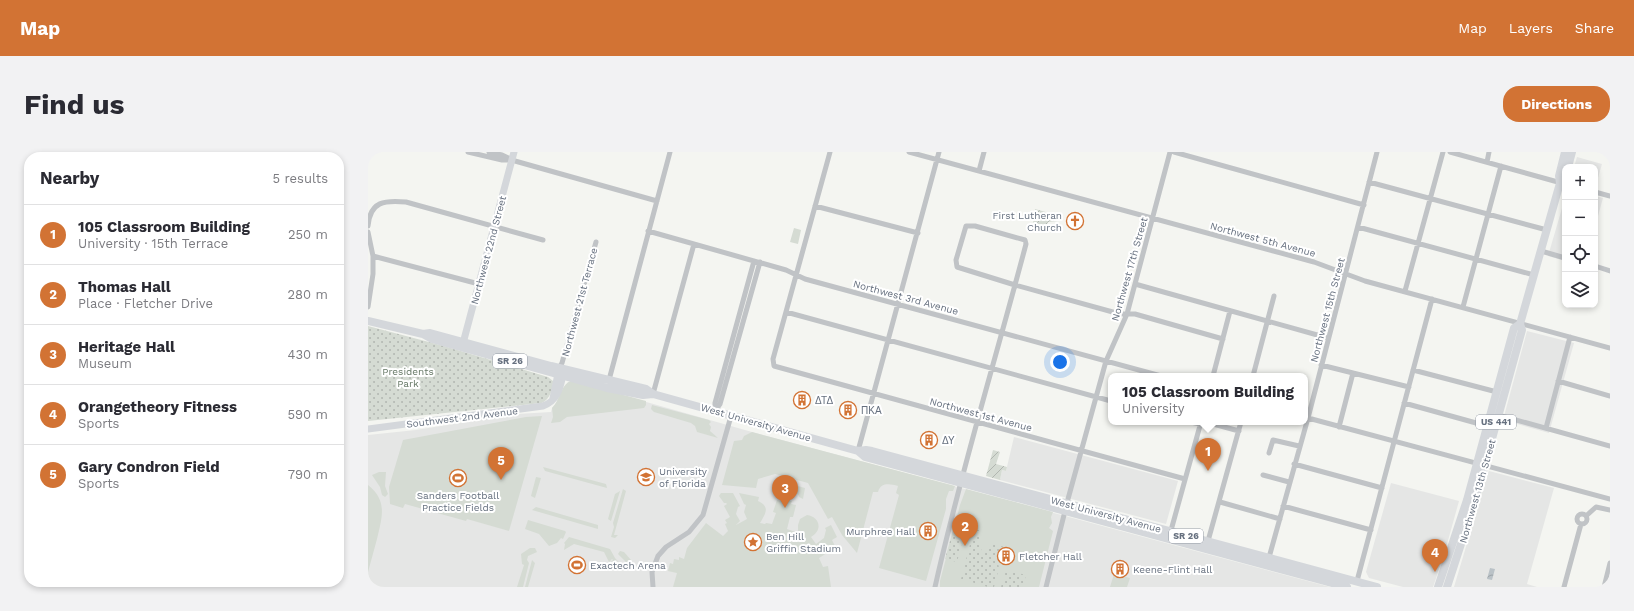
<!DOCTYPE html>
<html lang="en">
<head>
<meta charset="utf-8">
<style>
  body { margin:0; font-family:"Work Sans",sans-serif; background:#f2f2f3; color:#2b2b33 }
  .controls { position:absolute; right:12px; top:12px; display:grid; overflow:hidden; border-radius:8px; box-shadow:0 2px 6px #0003 }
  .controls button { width:36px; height:36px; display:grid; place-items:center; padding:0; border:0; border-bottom:1px solid #e1e1e2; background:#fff; color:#2b2b33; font:20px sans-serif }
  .you { position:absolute; left:692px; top:210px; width:14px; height:14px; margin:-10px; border:3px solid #fff; border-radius:50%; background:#1a73e8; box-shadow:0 0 0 6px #1a73e833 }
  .badge { display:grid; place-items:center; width:26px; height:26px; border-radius:50%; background:#d27334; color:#fff; font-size:13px; font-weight:700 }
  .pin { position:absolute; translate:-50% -33px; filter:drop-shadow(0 1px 2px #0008) }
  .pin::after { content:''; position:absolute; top:21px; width:14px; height:12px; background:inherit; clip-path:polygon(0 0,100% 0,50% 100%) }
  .popup { position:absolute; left:740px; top:221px; width:200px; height:52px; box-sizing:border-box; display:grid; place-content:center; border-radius:8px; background:#fff; filter:drop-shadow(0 1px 3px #0005); font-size:13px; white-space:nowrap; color:#7c7c81 }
  .popup b { font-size:15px; color:#2b2b33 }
  .popup::after { content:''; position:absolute; left:50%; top:100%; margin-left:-8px; border:8px solid transparent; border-top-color:#fff }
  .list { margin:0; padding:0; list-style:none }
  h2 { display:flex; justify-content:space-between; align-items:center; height:52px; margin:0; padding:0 16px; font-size:17px }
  h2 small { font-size:13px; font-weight:400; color:#7c7c81 }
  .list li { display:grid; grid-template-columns:26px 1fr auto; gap:12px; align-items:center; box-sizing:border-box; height:60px; padding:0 16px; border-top:1px solid #e1e1e2 }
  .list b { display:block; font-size:15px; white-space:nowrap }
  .list p { margin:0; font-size:13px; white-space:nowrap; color:#7c7c81 }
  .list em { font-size:13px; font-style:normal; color:#7c7c81 }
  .icon { flex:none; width:22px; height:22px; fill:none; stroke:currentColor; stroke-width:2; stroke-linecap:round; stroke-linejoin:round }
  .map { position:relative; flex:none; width:1242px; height:435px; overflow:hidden; border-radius:16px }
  header { display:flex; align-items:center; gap:24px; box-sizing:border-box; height:56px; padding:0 20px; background:#d27334; color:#fff }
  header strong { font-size:19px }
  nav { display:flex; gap:22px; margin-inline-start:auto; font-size:14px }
  .intro { display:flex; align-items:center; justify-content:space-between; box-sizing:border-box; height:96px; padding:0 24px }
  h1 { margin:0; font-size:28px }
  .button { padding:10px 18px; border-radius:16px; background:#d27334; color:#fff; font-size:14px; font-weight:700 }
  main { display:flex; gap:24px; padding:0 24px }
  aside { flex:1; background:#fff; border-radius:16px; box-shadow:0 2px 6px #0003 }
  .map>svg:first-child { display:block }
  .built { fill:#e5e6e5 }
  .grass { fill:#d5dbd3 }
  .park { fill:url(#park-dots) }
  .garden { fill:url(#garden-furrows) }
  .water { fill:url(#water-waves) }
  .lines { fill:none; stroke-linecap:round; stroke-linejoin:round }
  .street { stroke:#c0c3c6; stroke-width:5 }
  .secondary { stroke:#d4d7db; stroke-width:7 }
  .primary { stroke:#d4d7db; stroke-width:8 }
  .labels { text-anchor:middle; stroke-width:4; stroke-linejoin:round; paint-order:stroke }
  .shield { fill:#fff; stroke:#949ba5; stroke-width:1 }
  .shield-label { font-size:9px; font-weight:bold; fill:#66707f }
  .poi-label { font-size:10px; fill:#66707f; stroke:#fff; text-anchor:start }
  .street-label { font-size:10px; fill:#66707f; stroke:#fff }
  .park-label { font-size:10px; fill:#657765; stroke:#fff }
</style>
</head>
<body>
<header>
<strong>Map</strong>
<nav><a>Map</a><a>Layers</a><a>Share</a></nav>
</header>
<div class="intro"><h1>Find us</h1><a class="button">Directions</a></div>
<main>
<aside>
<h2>Nearby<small>5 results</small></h2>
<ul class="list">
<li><span class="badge">1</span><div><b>105 Classroom Building</b><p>University · 15th Terrace</p></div><em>250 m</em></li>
<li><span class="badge">2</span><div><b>Thomas Hall</b><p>Place · Fletcher Drive</p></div><em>280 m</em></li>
<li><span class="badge">3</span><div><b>Heritage Hall</b><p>Museum</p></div><em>430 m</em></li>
<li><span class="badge">4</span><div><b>Orangetheory Fitness</b><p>Sports</p></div><em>590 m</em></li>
<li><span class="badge">5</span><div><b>Gary Condron Field</b><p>Sports</p></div><em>790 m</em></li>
</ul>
</aside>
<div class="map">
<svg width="1242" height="435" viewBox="0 0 1242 435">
  <defs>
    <pattern id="park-dots" width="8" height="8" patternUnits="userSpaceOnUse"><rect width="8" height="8" fill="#d5dbd3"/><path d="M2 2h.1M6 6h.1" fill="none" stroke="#b1b6b0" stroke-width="1.8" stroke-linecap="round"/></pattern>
    <pattern id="garden-furrows" width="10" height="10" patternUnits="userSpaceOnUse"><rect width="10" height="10" fill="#d5dbd3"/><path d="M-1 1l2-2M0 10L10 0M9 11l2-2" fill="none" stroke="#b1b6b0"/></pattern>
    <pattern id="water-waves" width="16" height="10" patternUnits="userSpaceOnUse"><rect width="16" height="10" fill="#bac2c7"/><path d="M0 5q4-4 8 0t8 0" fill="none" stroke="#9ba2a7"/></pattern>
  </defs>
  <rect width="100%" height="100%" fill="#f4f5f1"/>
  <path class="built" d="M1209 5 1234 12 1227 36V15H1206Z
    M1227 44 1235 46 1227 75Z
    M1197 46V109L1180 104Z
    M1159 179 1206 191 1181 281 1135 268Z
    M200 230H208L384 280 962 435H0V283L48 278 149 262 183 260 184 256 190 249 194 239Z
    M646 285 810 329 798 372 632 328 634 318 638 319Z
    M1121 319 1186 336 1159 432 1169 435H1086L1120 321Z
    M1023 331 1091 349 1076 403 1065 435H1035L1001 426 998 420Z"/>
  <path class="grass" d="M426 76 433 78 430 92 422 90Z
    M203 229 278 249V253L276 256 199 265 192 270 183 271 185 265 184 256C193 247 192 233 203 229Z
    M284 253 341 268 343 270 341 272 343 275 342 279 350 286 329 280 327 274 323 271 286 260 283 257Z
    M174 264 141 379 99 367 98 369 37 352 35 356 22 352 21 335 35 288 158 265Z
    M384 280 587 334 585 339H581L578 347V357L558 429 511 416 531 343 528 341 530 334C522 332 513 330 510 340H505L489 401 474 383 464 365 460 367 440 331 407 322 390 327 388 336 354 333 366 289 374 288 376 284Z
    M175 315 238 332 239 336 177 319Z
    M11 320H18L17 334 20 342 17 345 14 343 12 335 4 323Z
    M168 325 173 326 167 346 163 344Z
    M409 329 420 332 419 336 410 339 409 340H406Z
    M0 333C20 349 14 365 9 387 6 398 3 409 0 420Z
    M426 333 437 336 435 347 431 345V344L425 336Z
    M255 337 258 339 246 383H250L247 386 243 385 246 375 245 371Z
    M598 337 685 360 683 365 684 371 681 376 685 379 671 435H572V429L592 353Z
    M252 339 243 369 240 367 247 342Z
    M353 341H365L372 354 370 355 368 362 372 369 368 373 379 367 376 360 378 353 376 352 371 341 391 345 390 349C403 355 397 362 392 371L397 372 398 371 404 372 408 361 405 360 409 348 413 349 414 347 421 346 422 349H424L423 352 428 353 425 365H422L419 377 430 381V373L432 367 439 363C452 365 455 378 443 385L448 392 456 386 458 378 457 376 463 373 469 385 464 388 467 394 461 397 462 399 451 406 455 415 460 414 463 435H305L309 421 300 419 302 411 305 412 306 407 311 408V405L316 407 319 396 338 371 355 384 360 379 357 372 359 371 357 368 362 365 356 354 359 352 358 351H356L351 344Z
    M168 355 230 373V377L164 358Z
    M160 368 197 379 198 380 195 387 193 386 189 391 181 394 171 382 157 377Z
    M201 385 242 397 247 406 256 416 248 408 242 411 245 408 244 407 241 410 236 400 206 392 196 398 197 392 196 391Z
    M162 396H167L169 400 160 404 159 408 161 411 155 435H149L156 413 154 412 153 402Z
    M252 399 256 400 263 408 259 411 250 402Z
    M164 408 167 411 160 435H157Z
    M746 422 762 426 759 435H742Z"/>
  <path class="park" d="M0 174 76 194 180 225 185 229C185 237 182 247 174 251L0 269Z
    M587 371 598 375 589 410 577 407Z
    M606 377 613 379 610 393 614 394 613 399 620 401 621 397H624L625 392 637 395 633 410 630 411 631 416 626 435H620L593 427Z
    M637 418 658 423 655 435H633Z"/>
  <path class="garden" d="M667 57 692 64 690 69 680 70 678 74 665 71Z
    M625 298 632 300 628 312 639 315 638 319 634 318 632 328 618 324Z"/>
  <path class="water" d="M1122 416 1127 417 1124 428 1119 427Z"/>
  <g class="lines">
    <path class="street" d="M100 0 134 8H141
      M121 0 134 3 147 9 289 49
      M462 0 405 207 406 214 817 327
      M541 0 946 110 997 129 1242 196
      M806 0 996 53
      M1082 0 1197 32
      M1119 10 1121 0
      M611 19 616 0
      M1001 30 1179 78
      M1227 40 1242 44
      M447 54 550 81
      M0 74C2 49 17 48 38 50L175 88
      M990 75 1166 123
      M280 79 418 118 437 127 793 224
      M0 80 5 104V122L0 155
      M1173 99 1197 106
      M5 104 111 132
      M1227 114 1242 119
      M767 132 960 186
      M1037 139 1075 0
      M1095 155 1133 14
      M418 160 743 249
      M953 213 1041 235
      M191 216 194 211 228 90
      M1045 218 1129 240
      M845 224 862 159
      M885 224 906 144
      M241 228 302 0
      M1190 229 1242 244
      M285 242 326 92
      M1036 251 1119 274
      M347 258V251L386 109
      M347 259 352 252 392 110
      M1130 263 1242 294
      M940 266 1242 347
      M823 270 832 272
      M838 270 871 279
      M971 275 985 221
      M1178 276 1202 185
      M490 299 571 0
      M901 301 905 288 931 294
      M926 312 1014 336
      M895 323 921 330
      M852 350 912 367
      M915 354 1003 378
      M1209 367a5 5 0 1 1 10 0a5 5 0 1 1-10 0Z
      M1218 364 1228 355 1242 358
      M802 382 833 270
      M840 389 873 270
      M900 409 940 266 1009 0
      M989 429 1064 147
      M285 435 284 420 290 404 298 395 321 380 335 363 363 264
      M567 435C593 319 628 206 658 92L657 88 607 74H598L588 108 589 115 647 133 752 162H767L855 187
      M678 435 700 347 738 209 759 162 802 0
      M1196 435 1213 372
      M1236 435 1242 411"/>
    <path class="secondary" d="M94 195 146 0
      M185 246 191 217
      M0 277 175 254C191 248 192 235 196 219"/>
    <path class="primary" d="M1200 15 1204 0
      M0 169 55 182 64 187 239 236 275 243 285 242
      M55 182 62 181 183 214 278 237 285 242 490 299 498 298 504 299 1009 435
      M490 299 497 305 979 435
      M1070 435 1099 348 1146 176 1152 172
      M1079 435 1106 352 1154 178 1152 172 1192 31 1191 24 1197 0"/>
  </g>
  <defs>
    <g id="church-ring" transform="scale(0.9)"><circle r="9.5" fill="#fff" stroke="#d27334" stroke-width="1.5"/><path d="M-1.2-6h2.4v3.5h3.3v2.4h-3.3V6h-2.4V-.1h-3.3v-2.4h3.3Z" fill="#d27334"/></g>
    <g id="building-ring" transform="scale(0.9)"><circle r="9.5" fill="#fff" stroke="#d27334" stroke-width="1.5"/><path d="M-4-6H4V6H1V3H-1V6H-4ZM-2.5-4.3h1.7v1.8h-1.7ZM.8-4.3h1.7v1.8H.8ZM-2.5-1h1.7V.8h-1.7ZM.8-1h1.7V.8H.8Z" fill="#d27334"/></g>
    <g id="university-ring" transform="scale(0.9)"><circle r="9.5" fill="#fff" stroke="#d27334" stroke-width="1.5"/><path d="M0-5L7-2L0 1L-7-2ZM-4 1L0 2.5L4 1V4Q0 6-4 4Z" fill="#d27334"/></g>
    <g id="stadium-ring" transform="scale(0.9)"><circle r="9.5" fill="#fff" stroke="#d27334" stroke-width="1.5"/><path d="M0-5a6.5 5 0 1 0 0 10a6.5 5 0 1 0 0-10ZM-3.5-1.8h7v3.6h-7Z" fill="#d27334"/></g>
    <g id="sight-ring" transform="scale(0.9)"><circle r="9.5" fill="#fff" stroke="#d27334" stroke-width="1.5"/><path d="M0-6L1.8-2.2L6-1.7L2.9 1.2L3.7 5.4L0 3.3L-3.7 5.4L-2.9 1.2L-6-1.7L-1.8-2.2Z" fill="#d27334"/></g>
  </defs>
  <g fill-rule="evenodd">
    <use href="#church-ring" x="707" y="69"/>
    <use href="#building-ring" x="434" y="248"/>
    <use href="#building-ring" x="480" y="258"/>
    <use href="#building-ring" x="561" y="288"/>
    <use href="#university-ring" x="278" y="325"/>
    <use href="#stadium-ring" x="90" y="326"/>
    <use href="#building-ring" x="560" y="379"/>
    <use href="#sight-ring" x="385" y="390"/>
    <use href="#building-ring" x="638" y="404"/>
    <use href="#stadium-ring" x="209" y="413"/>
    <use href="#building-ring" x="752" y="417"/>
  </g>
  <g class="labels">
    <g class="shield">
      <rect x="125" y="202" width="34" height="14" rx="3"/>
      <rect x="1108" y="263" width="40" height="14" rx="3"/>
      <rect x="801" y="377" width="34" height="14" rx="3"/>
    </g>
    <g class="shield-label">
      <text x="142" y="212">SR 26</text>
      <text x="1128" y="273">US 441</text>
      <text x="818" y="387">SR 26</text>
    </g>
    <g class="poi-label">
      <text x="694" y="67" text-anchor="end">First Lutheran<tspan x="694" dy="12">Church</tspan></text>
      <text x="447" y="252">ΔΤΔ</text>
      <text x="493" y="262">ΠΚΑ</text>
      <text x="574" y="292">ΔΥ</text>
      <text x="291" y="323">University<tspan x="291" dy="12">of Florida</tspan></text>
      <text x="90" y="347" text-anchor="middle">Sanders Football<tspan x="90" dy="12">Practice Fields</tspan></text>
      <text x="547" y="383" text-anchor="end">Murphree Hall</text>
      <text x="398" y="388">Ben Hill<tspan x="398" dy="12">Griffin Stadium</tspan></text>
      <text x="651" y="408">Fletcher Hall</text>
      <text x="222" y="417">Exactech Arena</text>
      <text x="765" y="421">Keene-Flint Hall</text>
    </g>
    <g class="street-label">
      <text transform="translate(895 87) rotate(15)" y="4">Northwest 5th Avenue</text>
      <text transform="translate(120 98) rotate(-75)" y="4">Northwest 22nd Street</text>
      <text transform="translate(761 117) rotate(-74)" y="4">Northwest 17th Street</text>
      <text transform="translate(538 145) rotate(15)" y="4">Northwest 3rd Avenue</text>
      <text transform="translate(211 150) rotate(-75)" y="4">Northwest 21st Terrace</text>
      <text transform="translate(959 158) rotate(-75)" y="4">Northwest 15th Street</text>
      <text transform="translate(613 262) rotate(15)" y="4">Northwest 1st Avenue</text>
      <text transform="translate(94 265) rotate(-7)" y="4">Southwest 2nd Avenue</text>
      <text transform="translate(388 270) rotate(16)" y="4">West University Avenue</text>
      <text transform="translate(1109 339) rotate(-74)" y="4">Northwest 13th Street</text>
      <text transform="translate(738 362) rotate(15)" y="4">West University Avenue</text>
    </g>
    <g class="park-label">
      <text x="40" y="223">Presidents<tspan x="40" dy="12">Park</tspan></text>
    </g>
  </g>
</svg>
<div class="controls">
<button>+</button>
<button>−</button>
<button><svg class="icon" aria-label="locate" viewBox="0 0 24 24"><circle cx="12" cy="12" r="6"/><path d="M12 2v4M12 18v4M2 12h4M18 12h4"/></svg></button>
<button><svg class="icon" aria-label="layers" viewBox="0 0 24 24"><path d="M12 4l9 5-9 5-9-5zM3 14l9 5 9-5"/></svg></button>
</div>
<div class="you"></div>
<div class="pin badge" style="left:840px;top:319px">1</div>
<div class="popup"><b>105 Classroom Building</b>University</div>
<div class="pin badge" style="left:597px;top:394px">2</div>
<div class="pin badge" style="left:417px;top:356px">3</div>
<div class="pin badge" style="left:1067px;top:420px">4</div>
<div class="pin badge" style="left:133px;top:328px">5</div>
</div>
</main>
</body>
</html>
